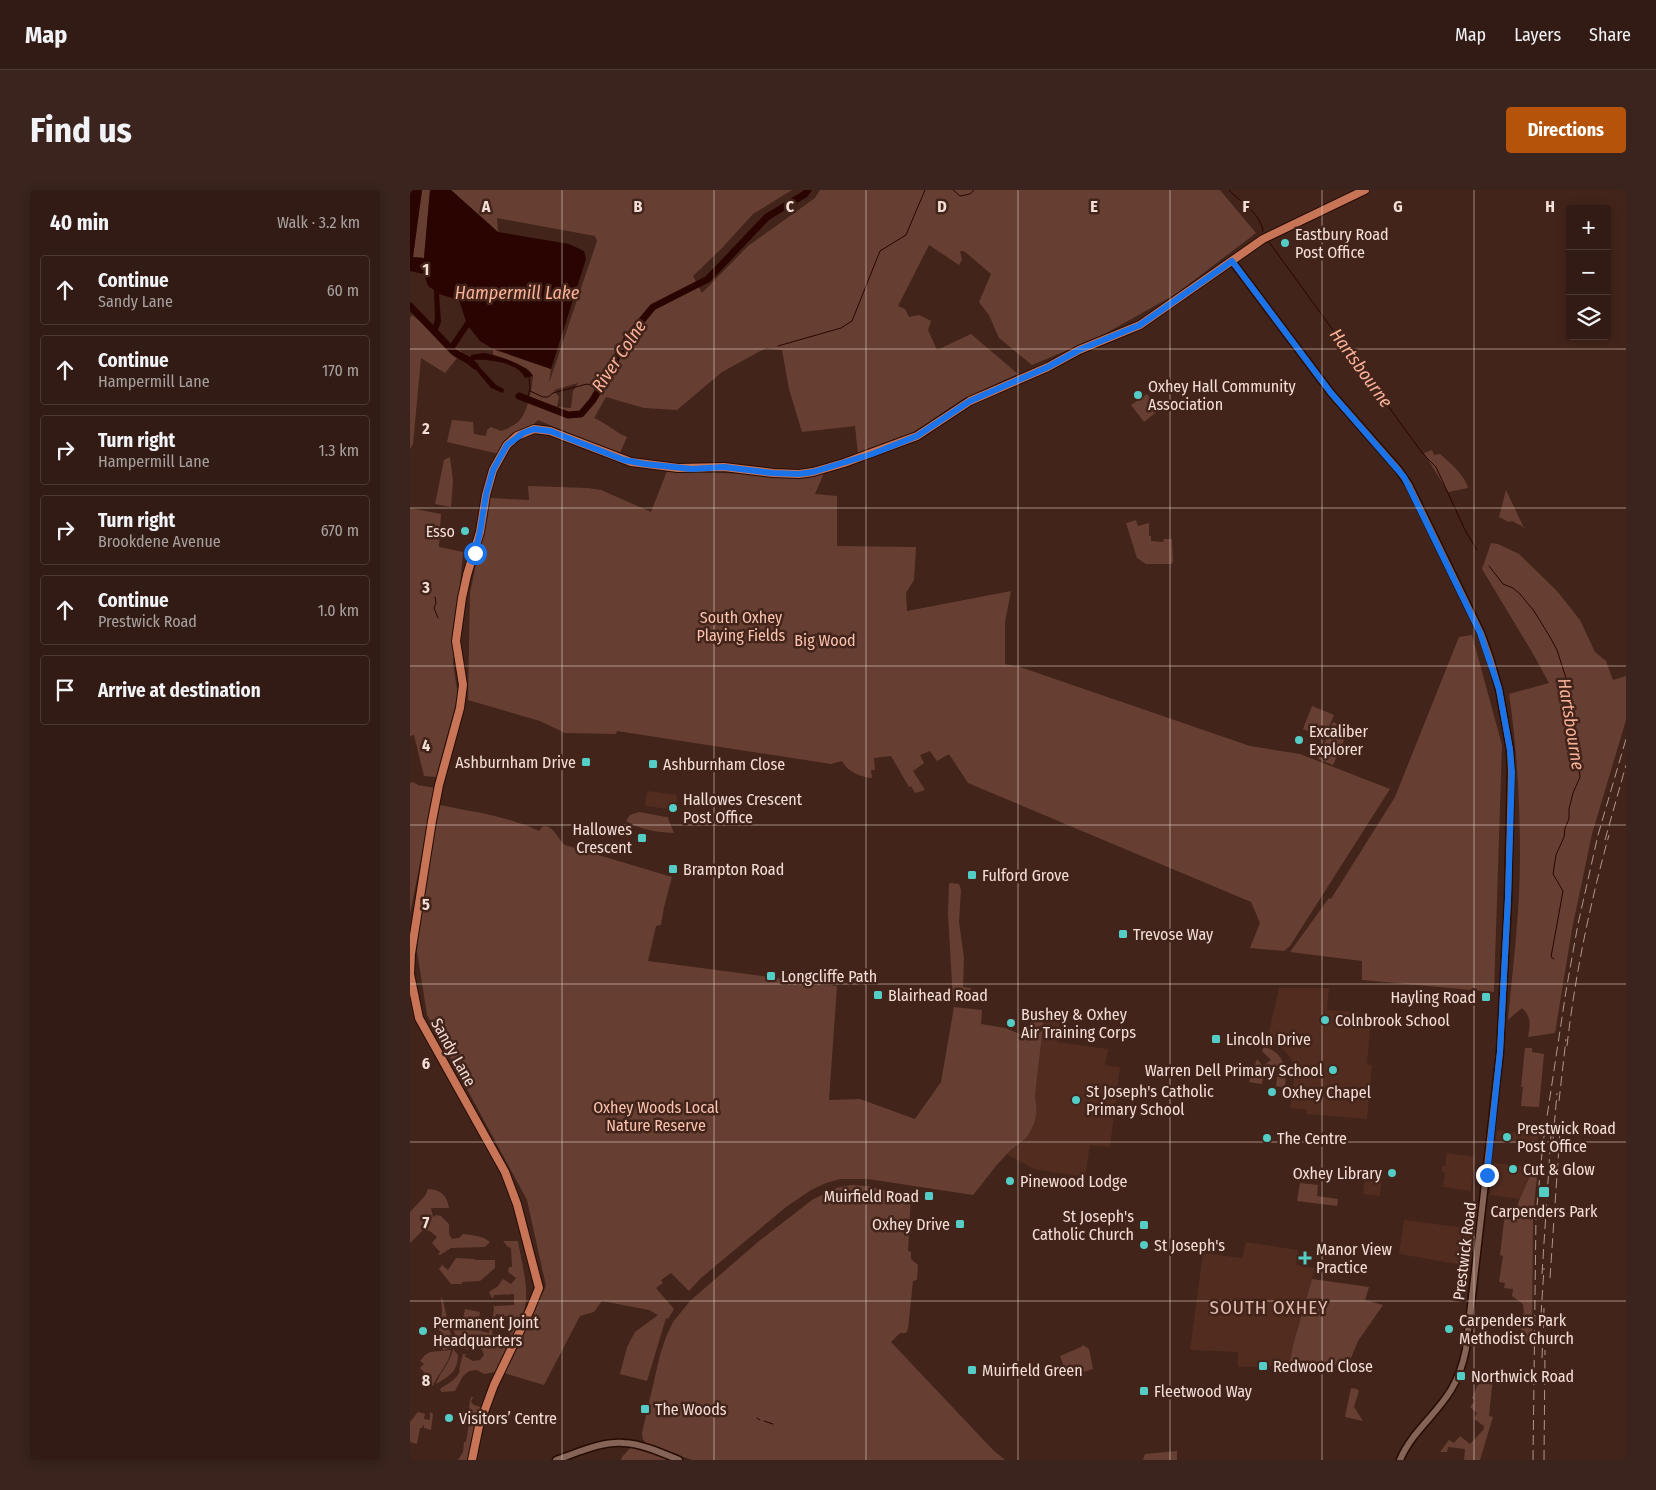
<!DOCTYPE html>
<html lang="en">
<head>
<meta charset="utf-8">
<style>
  body { margin:0; font-family:"Fira Sans Condensed",sans-serif; background:#3a241d; color:#f1f3f6 }
  .controls { position:absolute; right:15px; top:15px; display:grid; overflow:hidden; border-radius:5px; box-shadow:0 2px 12px #0003 }
  .controls button { width:45px; height:45px; display:grid; place-items:center; padding:0; border:0; border-bottom:1px solid #4d3934; background:#321b14; color:#f1f3f6; font:25px sans-serif }
  .stop { position:absolute; width:15px; height:15px; margin:-11px; border:4px solid #1a73e8; border-radius:50%; background:#fff }
  .stop.end { background:#1a73e8; border-color:#fff; box-shadow:0 1px 5px #0008 }
  .list { margin:0; padding:0; list-style:none }
  h2 { display:flex; justify-content:space-between; align-items:center; height:65px; margin:0; padding:0 20px; font-size:21px }
  h2 small { font-size:16px; font-weight:400; color:#a8a1a0 }
  .list li { display:grid; grid-template-columns:32px 1fr auto; gap:15px; align-items:center; box-sizing:border-box; height:70px; margin:0 10px 10px; padding:0 10px; border:1px solid #4d3934; border-radius:5px }
  .list b { display:block; font-size:19px; white-space:nowrap }
  .list p { margin:0; font-size:16px; white-space:nowrap; color:#a8a1a0 }
  .list em { font-size:16px; font-style:normal; color:#a8a1a0 }
  .icon { flex:none; width:28px; height:28px; fill:none; stroke:currentColor; stroke-width:2; stroke-linecap:round; stroke-linejoin:round }
  .map { position:relative; flex:none; width:1216px; height:1270px; overflow:hidden; border-radius:5px }
  header { display:flex; align-items:center; gap:30px; box-sizing:border-box; height:70px; padding:0 25px; background:#321b14; border-bottom:1px solid #4d3934 }
  header strong { font-size:24px }
  nav { display:flex; gap:28px; margin-inline-start:auto; font-size:18px }
  .intro { display:flex; align-items:center; justify-content:space-between; box-sizing:border-box; height:120px; padding:0 30px }
  h1 { margin:0; font-size:35px }
  .button { padding:12px 22px; border-radius:5px; background:#b45309; color:#fff; font-size:18px; font-weight:700 }
  main { display:flex; gap:30px; padding:0 30px }
  aside { flex:1; background:#321b14; border-radius:5px; box-shadow:0 2px 12px #0003 }
  .map>svg:first-child { display:block }
  .built { fill:#512c1f }
  .green { fill:#673f32; fill-rule:evenodd }
  .water { fill:#2a0400 }
  .lines { fill:none; stroke-linecap:round; stroke-linejoin:round }
  .stream { stroke:#2a0400; stroke-width:1 }
  .river { stroke:#2a0400; stroke-width:7 }
  .secondary-casing { stroke:#270c04; stroke-width:9 }
  .primary-casing { stroke:#270c04; stroke-width:10 }
  .secondary { stroke:#856356; stroke-width:6 }
  .primary { stroke:#c87457; stroke-width:8 }
  .rail { stroke:#af968e; stroke-width:1; stroke-dasharray:10 5; stroke-linecap:butt }
  .route { stroke:#1a73e8; stroke-width:6 }
  .grid { fill:none; stroke:#f4dfd8; stroke-width:1; stroke-opacity:0.55 }
  .poi-dot { fill:#54cdc6; stroke:#42241a; stroke-width:2 }
  .labels { text-anchor:middle; stroke-width:5; stroke-linejoin:round; paint-order:stroke }
  .poi-label { font-size:16px; fill:#f4dfd8; stroke:#42241a; text-anchor:start }
  .park-label { font-size:16px; fill:#fcc3b0; stroke:#42241a }
  .street-label { font-size:16px; fill:#f4dfd8; stroke:#42241a }
  .water-label { font-size:18px; font-style:italic; fill:#fbb299; stroke:#42241a }
  .quarter-label { font-size:19px; letter-spacing:1px; fill:#e1baac; stroke:#42241a }
  .grid-label { font-size:16px; text-anchor:middle; font-weight:bold; fill:#f4dfd8; stroke:#42241a; stroke-width:5; stroke-linejoin:round; paint-order:stroke }
</style>
</head>
<body>
<header>
<strong>Map</strong>
<nav><a>Map</a><a>Layers</a><a>Share</a></nav>
</header>
<div class="intro"><h1>Find us</h1><a class="button">Directions</a></div>
<main>
<aside>
<h2>40 min<small>Walk · 3.2 km</small></h2>
<ul class="list">
<li><svg class="icon" aria-label="ahead" viewBox="0 0 24 24"><path d="M12 20V5M6 11l6-6 6 6"/></svg><div><b>Continue</b><p>Sandy Lane</p></div><em>60 m</em></li>
<li><svg class="icon" aria-label="ahead" viewBox="0 0 24 24"><path d="M12 20V5M6 11l6-6 6 6"/></svg><div><b>Continue</b><p>Hampermill Lane</p></div><em>170 m</em></li>
<li><svg class="icon" aria-label="right" viewBox="0 0 24 24"><path d="M7 20v-9h11M14 6l5 5-5 5"/></svg><div><b>Turn right</b><p>Hampermill Lane</p></div><em>1.3 km</em></li>
<li><svg class="icon" aria-label="right" viewBox="0 0 24 24"><path d="M7 20v-9h11M14 6l5 5-5 5"/></svg><div><b>Turn right</b><p>Brookdene Avenue</p></div><em>670 m</em></li>
<li><svg class="icon" aria-label="ahead" viewBox="0 0 24 24"><path d="M12 20V5M6 11l6-6 6 6"/></svg><div><b>Continue</b><p>Prestwick Road</p></div><em>1.0 km</em></li>
<li><svg class="icon" aria-label="arrive" viewBox="0 0 24 24"><path d="M6 21V4h12l-3 4 3 4H6"/></svg><div><b>Arrive at destination</b></div></li>
</ul>
</aside>
<div class="map">
<svg width="1216" height="1270" viewBox="0 0 1216 1270">
  <rect width="100%" height="100%" fill="#42241a"/>
  <path class="built" d="M239 601 266 605 267 608 266 620 235 616 237 603Z
    M869 798H919L917 820 948 822V826L961 827 957 874 962 875 957 929 897 924V920L880 918 884 889V877L880 867 873 859 857 850Z
    M634 827 650 829 647 852 698 859 695 875 710 877 700 957 680 955 675 987 624 979 596 964 614 950 622 939 626 924 627 914 625 906Z
    M1087 940 1129 945 1127 953 1087 950 1086 949Z
    M1037 963 1065 967 1061 1001 1033 997 1035 983 1032 982V976H1035Z
    M1083 973 1124 977 1110 1009 1080 1005Z
    M956 977 973 979 970 1006 953 1004Z
    M994 1030 1064 1039 1058 1076 989 1064Z
    M836 1052 888 1060 886 1075 905 1078 883 1155 879 1176 828 1177V1162L780 1160 793 1063 832 1068Z"/>
  <path class="green" d="M12 0H20L14 68 3 67Z
    M41 0H382L343 24 311 59 283 86 292 103 338 56 405 8 410 0H810L846 43 766 104 691 146 622 175 589 148 579 125 569 112 581 84 554 61H550L552 70 549 75 519 55 488 116 495 119 499 127 509 125 521 131 518 140 527 160 561 144 608 184 553 209 504 242 448 265 445 236 392 242 379 199 372 160 356 158 312 182 267 220 234 218 196 207 184 228C196 233 205 242 217 247L209 265 128 230 122 236 104 244 89 264 37 252 42 230 63 232 64 244 76 246 77 240 81 237 91 241C97 239 105 235 109 231 118 222 122 198 123 186L118 179 83 165V159L141 179 139 193 187 51 185 46 87 28 88 42ZM168 193 163 201 161 218 147 217 149 207 144 200Z
    M2 125 26 144 52 162 35 183 11 168 3 254 0 259V128Z
    M737 204 749 220 734 232 721 215Z
    M1022 260 1024 265 1030 264C1040 273 1055 285 1058 298L1038 302 1014 263Z
    M40 267 43 291 41 317 25 314 34 270Z
    M257 281 395 286 414 283 405 304 427 306V356L506 357 504 390 496 403 497 421 601 401 595 432V474L610 477 840 556 890 564 980 599 880 756 874 761 840 758 850 733 841 712 558 593 539 564 527 571 520 561 510 565 514 573 503 581 515 600 505 603 501 596 499 597 481 566 464 568 465 580H461L462 588C450 587 438 582 432 571L421 574 207 541 206 544 155 543 130 531 58 510 60 403 80 308 119 310 118 296 178 298 191 300 241 322Z
    M1096 300 1115 340 1112 336 1102 331 1099 332 1089 327Z
    M0 318 31 324 29 357 53 362 43 474 48 506 26 587 14 586 4 545 0 546Z
    M726 330 728 336 739 333V346H741V351L753 352 754 349H762L763 371 762 374H736L727 368 716 333Z
    M1081 353 1088 354 1109 364 1147 401 1170 430 1185 462 1196 471 1203 490 1216 486V530L1182 644 1162 739 1145 843 1118 847C1120 835 1122 827 1112 818L1098 830C1103 776 1110 721 1110 667 1110 612 1107 558 1099 504L1139 493 1122 462 1072 379Z
    M1062 445 1092 555 1084 802 952 790V771L880 762 919 708 921 709 985 607 1049 447Z
    M902 516 924 525 914 548 893 539Z
    M923 532 939 539 923 575 908 569Z
    M3 592 8 595 25 598 0 724V593Z
    M30 615C63 622 98 626 129 641L133 636C145 636 147 649 155 655L262 687 254 717 251 735 246 736 238 771 427 796 419 910 450 909 505 929 531 892 544 817 572 820 571 834 595 838 612 845 625 826 634 827 625 906C629 922 625 938 614 950 608 955 601 959 596 965 584 977 574 992 563 1005L458 989H430L416 993 401 1000 376 1017 291 1088 279 1101 261 1083 251 1090 253 1093 246 1098 264 1119 258 1129 256 1128 237 1191 210 1184 217 1157 225 1142 248 1125 239 1120 192 1111 184 1122 170 1126 134 1195 94 1183 136 1096 117 1010 17 825 7 761 9 738 16 686Z
    M229 622 256 627 257 626 264 643C246 642 232 640 216 631L220 625Z
    M541 693 549 694 551 700 549 732 554 768 553 797 561 798 559 812 543 810 538 723 539 694Z
    M854 857C874 862 877 879 875 898L866 896 868 880 854 878 852 894 839 892 847 869 853 876 861 870 852 861Z
    M1115 858H1122V862L1134 864 1129 917 1111 916 1113 897H1111Z
    M1124 977H1128L1123 1025 1122 1136 1123 1152H1115L1111 1139 1106 1132 1114 1123 1113 1114 1102 1106 1103 1099 1094 1098 1095 1093 1089 1092 1093 1066 1090 1065 1095 1023 1107 1024 1108 1013Z
    M890 993 908 995 907 1006 928 1009 927 1016 887 1011Z
    M441 995 457 996 501 1006 498 1061 501 1062V1069L508 1075 507 1090 503 1091 498 1139 496 1143H490L481 1152 583 1260 595 1270H282L236 1254 233 1249 232 1243 250 1165 256 1147 263 1132 280 1111 349 1051 402 1010 426 998Z
    M18 999C31 1000 37 1005 39 1018H21L23 1027 26 1025 31 1026 39 1034V1044L42 1049 49 1048 53 1044C63 1045 73 1046 80 1052L75 1057 41 1058 30 1065 28 1064 30 1062 22 1053 27 1047 20 1041 13 1040 0 1053V1022L15 1006Z
    M93 1051H108C111 1069 117 1090 116 1109 115 1130 95 1163 86 1182L74 1184 67 1180 59 1181 53 1186 45 1201 32 1202 30 1200 31 1198C39 1193 46 1190 50 1181L49 1180 53 1164H57L54 1166 63 1171 70 1170 74 1165C72 1156 64 1153 57 1157L58 1160C46 1154 44 1142 41 1130L44 1128 43 1134 58 1137 59 1129 53 1128 55 1119 70 1122 67 1140 79 1143V1140H81L80 1138 84 1120 83 1113 84 1116 104 1115V1104L84 1105 83 1108H82L79 1102 88 1096 93 1089 101 1094 106 1088 98 1082 99 1077H102L101 1058 98 1057ZM86 1124 104 1128 99 1148 82 1144Z
    M46 1068 65 1069V1070H85V1078L70 1091 52 1092V1094H41L29 1079 32 1075 38 1080Z
    M902 1089 959 1097 955 1110 973 1115 948 1151 938 1175 879 1176 883 1155Z
    M31 1106C37 1120 37 1136 43 1150L41 1151V1158L33 1160 30 1154 27 1150H29L31 1141H29L32 1122Z
    M673 1155 679 1159 683 1179 660 1186 657 1185 650 1166 671 1157Z
    M43 1159 48 1165C47 1183 40 1185 26 1194 31 1180 39 1176 43 1159Z
    M41 1160C39 1174 28 1183 23 1196L13 1184 14 1182 10 1178 14 1174 10 1171 15 1165 20 1162Z
    M1073 1183 1083 1186 1079 1226 1083 1227 1070 1270H1054L1055 1259 1038 1257 1037 1262H1030L1039 1250 1044 1253 1050 1246 1060 1254 1074 1239V1236L1064 1229 1067 1223 1060 1217 1065 1211 1062 1208Z
    M941 1198 947 1199 949 1201 944 1217 953 1231 935 1227Z
    M61 1207H63L61 1212 64 1215 71 1217 58 1270H48L53 1262 54 1252H56L59 1234C58 1228 59 1214 61 1207Z
    M8 1222 15 1224 14 1229 20 1230V1222L23 1224 21 1240 14 1238V1236L13 1235 12 1238H10L7 1254 0 1252V1232Z
    M221 1257 258 1270H211L212 1267Z
    M767 1261V1270H733L735 1264Z"/>
  <path class="water" d="M0 0H12L3 67 14 68 20 0H41L88 42 159 54 174 61 176 69 141 179 83 159 70 151 59 137 43 161 39 156 56 131 49 110 29 104 31 132 26 144 22 140 25 129 24 100 18 96 14 84 0 81Z
    M73 163C85 164 118 175 123 186L115 188C109 172 77 169 63 170L86 195 94 199 93 203 81 198 62 175 59 173 61 165Z"/>
  <g class="lines">
    <path class="stream" d="M543 0 550 6 560 4 564 0
      M819 0C831 13 850 22 853 41
      M859 52 1013 264 1026 277 1055 340 1067 360
      M368 156 431 138 442 131 470 61 496 45 515 0
      M120 201 133 207H138L143 203 177 194 189 198
      M117 209 120 199 119 187
      M1079 376 1093 394 1103 398 1110 404 1124 421 1140 447 1147 460 1156 488 1157 501 1162 516V541L1167 556 1170 587 1163 603 1159 619V629L1155 638 1154 647 1146 665 1143 684 1153 701 1141 767 1144 769
      M25 407 26 413 24 418 28 428
      M347 1228 350 1230
      M354 1231 363 1234"/>
    <path class="river" d="M0 116 43 161C51 168 57 167 65 176
      M109 206 158 225 171 224 183 210 218 147 243 117 298 89 357 27 395 4 398 0"/>
    <g class="secondary-casing">
      <path id="secondary" d="M822 71 921 203 988 279 999 295 1071 443 1080 468 1089 499 1100 560 1101 582 1098 709 1090 862 1056 1159C1053 1174 1049 1187 1041 1200 1026 1225 1001 1243 990 1270
        M146 1270C167 1263 192 1251 214 1253 233 1254 252 1263 269 1270"/>
    </g>
    <g class="primary-casing">
      <path id="primary" d="M62 1270 69 1236 84 1195 120 1120 129 1098 107 1014 95 982 9 828 0 784 1 764 22 631 29 595 50 518 53 495 46 451 52 408 57 385 70 342 76 305 83 280 97 255 107 246 124 239 140 241 221 272 268 278 314 277 363 283 389 284 403 282 434 273 507 246 560 211 638 177 669 160 730 135 853 49 955 0"/>
    </g>
    <use href="#secondary" class="secondary"/>
    <use href="#primary" class="primary"/>
    <path class="rail" d="M1195 650 1216 575
      M1157 856C1165 785 1180 714 1199 645
      M1149 911 1156 849
      M1143 950 1147 903
      M1132 1084 1141 945
      M1140 1088 1150 941
      M1131 1125 1134 1078
      M1132 1168 1134 1118
      M1123 1270 1126 1026 1133 953 1156 801 1168 734 1188 645 1216 549
      M1134 1270 1135 1160"/>
  </g>
  <g class="lines">
    <path class="route" d="M65 363 70 342 76 305 83 280 97 255 113 243 124 239 140 241 214 270 235 274 282 279 314 277 362 283 389 284 403 282 462 264 507 246 560 211 638 177 669 160 730 135 822 71 921 203 994 287 1070 443 1089 499 1100 560 1102 582 1098 708 1090 862 1077 985"/>
  </g>
  <path class="grid" d="M152 0V1270M304 0V1270M456 0V1270M608 0V1270M760 0V1270M912 0V1270M1064 0V1270M0 159H1216M0 318H1216M0 476H1216M0 635H1216M0 794H1216M0 952H1216M0 1111H1216"/>
  <g class="poi-dot">
    <circle cx="875" cy="53" r="5"/>
    <circle cx="728" cy="205" r="5"/>
    <circle cx="55" cy="341" r="5"/>
    <circle cx="889" cy="550" r="5"/>
    <rect x="171" y="567" width="10" height="10" rx="2.5"/>
    <rect x="238" y="569" width="10" height="10" rx="2.5"/>
    <circle cx="263" cy="618" r="5"/>
    <rect x="227" y="643" width="10" height="10" rx="2.5"/>
    <rect x="258" y="674" width="10" height="10" rx="2.5"/>
    <rect x="557" y="680" width="10" height="10" rx="2.5"/>
    <rect x="708" y="739" width="10" height="10" rx="2.5"/>
    <rect x="356" y="781" width="10" height="10" rx="2.5"/>
    <rect x="463" y="800" width="10" height="10" rx="2.5"/>
    <rect x="1071" y="802" width="10" height="10" rx="2.5"/>
    <circle cx="915" cy="830" r="5"/>
    <circle cx="601" cy="833" r="5"/>
    <rect x="801" y="844" width="10" height="10" rx="2.5"/>
    <circle cx="923" cy="880" r="5"/>
    <circle cx="862" cy="902" r="5"/>
    <circle cx="666" cy="910" r="5"/>
    <circle cx="1097" cy="947" r="5"/>
    <circle cx="857" cy="948" r="5"/>
    <circle cx="1103" cy="979" r="5"/>
    <circle cx="982" cy="983" r="5"/>
    <circle cx="600" cy="991" r="5"/>
    <rect x="1128" y="996" width="12" height="12" rx="2.5"/>
    <rect x="514" y="1001" width="10" height="10" rx="2.5"/>
    <rect x="545" y="1029" width="10" height="10" rx="2.5"/>
    <rect x="729" y="1030" width="10" height="10" rx="2.5"/>
    <circle cx="734" cy="1055" r="5"/>
    <path d="M892.5 1060.5h5v5h5v5h-5v5h-5v-5h-5v-5h5z"/>
    <circle cx="1039" cy="1139" r="5"/>
    <circle cx="13" cy="1141" r="5"/>
    <rect x="848" y="1171" width="10" height="10" rx="2.5"/>
    <rect x="557" y="1175" width="10" height="10" rx="2.5"/>
    <rect x="1046" y="1181" width="10" height="10" rx="2.5"/>
    <rect x="729" y="1196" width="10" height="10" rx="2.5"/>
    <rect x="230" y="1214" width="10" height="10" rx="2.5"/>
    <circle cx="39" cy="1228" r="5"/>
  </g>
  <g class="labels">
    <g class="poi-label">
      <text x="885" y="50">Eastbury Road<tspan x="885" dy="18">Post Office</tspan></text>
      <text x="738" y="202">Oxhey Hall Community<tspan x="738" dy="18">Association</tspan></text>
      <text x="45" y="347" text-anchor="end">Esso</text>
      <text x="899" y="547">Excaliber<tspan x="899" dy="18">Explorer</tspan></text>
      <text x="166" y="578" text-anchor="end">Ashburnham Drive</text>
      <text x="253" y="580">Ashburnham Close</text>
      <text x="273" y="615">Hallowes Crescent<tspan x="273" dy="18">Post Office</tspan></text>
      <text x="222" y="645" text-anchor="end">Hallowes<tspan x="222" dy="18">Crescent</tspan></text>
      <text x="273" y="685">Brampton Road</text>
      <text x="572" y="691">Fulford Grove</text>
      <text x="723" y="750">Trevose Way</text>
      <text x="371" y="792">Longcliffe Path</text>
      <text x="478" y="811">Blairhead Road</text>
      <text x="1066" y="813" text-anchor="end">Hayling Road</text>
      <text x="611" y="830">Bushey &amp; Oxhey<tspan x="611" dy="18">Air Training Corps</tspan></text>
      <text x="925" y="836">Colnbrook School</text>
      <text x="816" y="855">Lincoln Drive</text>
      <text x="913" y="886" text-anchor="end">Warren Dell Primary School</text>
      <text x="676" y="907">St Joseph's Catholic<tspan x="676" dy="18">Primary School</tspan></text>
      <text x="872" y="908">Oxhey Chapel</text>
      <text x="1107" y="944">Prestwick Road<tspan x="1107" dy="18">Post Office</tspan></text>
      <text x="867" y="954">The Centre</text>
      <text x="1113" y="985">Cut &amp; Glow</text>
      <text x="972" y="989" text-anchor="end">Oxhey Library</text>
      <text x="610" y="997">Pinewood Lodge</text>
      <text x="509" y="1012" text-anchor="end">Muirfield Road</text>
      <text x="1134" y="1027" text-anchor="middle">Carpenders Park</text>
      <text x="724" y="1032" text-anchor="end">St Joseph's<tspan x="724" dy="18">Catholic Church</tspan></text>
      <text x="540" y="1040" text-anchor="end">Oxhey Drive</text>
      <text x="744" y="1061">St Joseph's</text>
      <text x="906" y="1065">Manor View<tspan x="906" dy="18">Practice</tspan></text>
      <text x="1049" y="1136">Carpenders Park<tspan x="1049" dy="18">Methodist Church</tspan></text>
      <text x="23" y="1138">Permanent Joint<tspan x="23" dy="18">Headquarters</tspan></text>
      <text x="863" y="1182">Redwood Close</text>
      <text x="572" y="1186">Muirfield Green</text>
      <text x="1061" y="1192">Northwick Road</text>
      <text x="744" y="1207">Fleetwood Way</text>
      <text x="245" y="1225">The Woods</text>
      <text x="49" y="1234">Visitors’ Centre</text>
    </g>
    <g class="park-label">
      <text x="331" y="433">South Oxhey<tspan x="331" dy="18">Playing Fields</tspan></text>
      <text x="415" y="456">Big Wood</text>
      <text x="246" y="923">Oxhey Woods Local<tspan x="246" dy="18">Nature Reserve</tspan></text>
    </g>
    <g class="street-label">
      <text transform="translate(44 862) rotate(61)" y="6">Sandy Lane</text>
      <text transform="translate(1054 1061) rotate(-83)" y="6">Prestwick Road</text>
    </g>
    <g class="water-label">
      <text x="107" y="109">Hampermill Lake</text>
      <text transform="translate(209 166) rotate(-56)" y="6">River Colne</text>
      <text transform="translate(951 178) rotate(54)" y="6">Hartsbourne</text>
      <text transform="translate(1161 534) rotate(81)" y="6">Hartsbourne</text>
    </g>
    <g class="quarter-label">
      <text x="859" y="1124">SOUTH OXHEY</text>
    </g>
  </g>
  <g class="grid-label">
    <text x="76" y="22">A</text>
    <text x="228" y="22">B</text>
    <text x="380" y="22">C</text>
    <text x="532" y="22">D</text>
    <text x="684" y="22">E</text>
    <text x="836" y="22">F</text>
    <text x="988" y="22">G</text>
    <text x="1140" y="22">H</text>
    <text x="16" y="85">1</text>
    <text x="16" y="244">2</text>
    <text x="16" y="403">3</text>
    <text x="16" y="561">4</text>
    <text x="16" y="720">5</text>
    <text x="16" y="879">6</text>
    <text x="16" y="1038">7</text>
    <text x="16" y="1196">8</text>
  </g>
</svg>
<div class="controls">
<button>+</button>
<button>−</button>
<button><svg class="icon" aria-label="layers" viewBox="0 0 24 24"><path d="M12 4l9 5-9 5-9-5zM3 14l9 5 9-5"/></svg></button>
</div>
<div class="stop" style="left:65px;top:363px"></div>
<div class="stop end" style="left:1077px;top:985px"></div>
</div>
</main>
</body>
</html>
